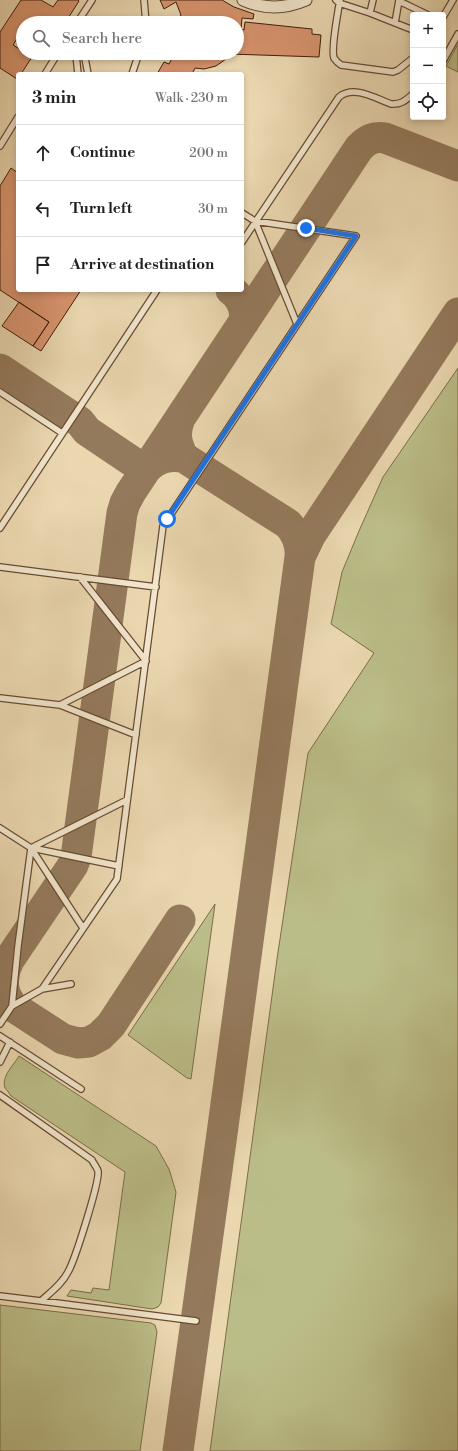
<!DOCTYPE html>
<html lang="en">
<head>
<meta charset="utf-8">
<style>
  body { margin:0; font-family:"Libre Bodoni",serif; background:#f2f2f2; color:#202124 }
  .controls { position:absolute; right:12px; top:12px; display:grid; overflow:hidden; border-radius:4px; box-shadow:0 2px 6px #0003 }
  .controls button { width:36px; height:36px; display:grid; place-items:center; padding:0; border:0; border-bottom:1px solid #e0e0e0; background:#fff; color:#202124; font:20px sans-serif }
  .stop { position:absolute; width:12px; height:12px; margin:-9px; border:3px solid #1a73e8; border-radius:50%; background:#fff }
  .stop.end { background:#1a73e8; border-color:#fff; box-shadow:0 1px 4px #0008 }
  .list { margin:0; padding:0; list-style:none }
  h2 { display:flex; justify-content:space-between; align-items:center; height:52px; margin:0; padding:0 16px; font-size:17px }
  h2 small { font-size:13px; font-weight:400; color:#757577 }
  .list li { display:grid; grid-template-columns:26px 1fr auto; gap:12px; align-items:center; box-sizing:border-box; height:56px; padding:0 16px; border-top:1px solid #e0e0e0 }
  .list b { display:block; font-size:15px; white-space:nowrap }
  .list em { font-size:13px; font-style:normal; color:#757577 }
  .icon { flex:none; width:22px; height:22px; fill:none; stroke:currentColor; stroke-width:2; stroke-linecap:round; stroke-linejoin:round }
  .map { position:relative; flex:none; width:458px; height:1451px; overflow:hidden }
  .search { position:absolute; background:#fff; box-shadow:0 2px 6px #0003; left:16px; top:16px; width:228px; height:44px; display:flex; align-items:center; gap:10px; box-sizing:border-box; padding:0 14px; border-radius:22px; color:#757577; font-size:15px }
  .panel { position:absolute; background:#fff; box-shadow:0 2px 6px #0003; left:16px; top:72px; width:228px; height:220px; border-radius:4px }
  .map>svg:first-child { display:block }
  .green { fill:#bbbd88; stroke:#7c6e48 }
  .lines { fill:none; stroke-linecap:round; stroke-linejoin:round }
  .taxiway { stroke:#947a5c; stroke-width:31 }
  .building { fill:#d8946e; stroke:#3e1e08 }
  .lane-casing { stroke:#694c32; stroke-width:8 }
  .street-casing { stroke:#694c32; stroke-width:13 }
  .lane { stroke:#f1e5cc; stroke-width:5.5 }
  .street { stroke:#f1e5cc; stroke-width:11 }
  .route { stroke:#1a73e8; stroke-width:5 }
</style>
</head>
<body>
<div class="map">
<svg width="458" height="1451" viewBox="0 0 458 1451">
  <rect width="100%" height="100%" fill="#ead7b0"/>
  <filter id="stains"><feTurbulence type="fractalNoise" baseFrequency=".005" numOctaves="4"/><feColorMatrix values="0 0 0 0 .2 0 0 0 0 .09 0 0 0 0 .02 0 0 0 .5 -.17"/></filter>
  <radialGradient id="worn" r=".72"><stop offset=".6" stop-color="#630" stop-opacity="0"/><stop offset="1" stop-color="#630" stop-opacity=".3"/></radialGradient>
  <path class="green" d="M458 44V72L446 66Z
    M458 368V1451H210L277 959 308 753 374 653 331 624 342 572 359 531 383 477Z
    M215 904 191 1079 187 1078 128 1035Z
    M19 1056 156 1146 169 1169 176 1192 161 1303 158 1307 152 1309 67 1296 71 1290 91 1293 93 1288 109 1290 125 1172 11 1096C9 1093 7 1090 5 1088 1 1076 14 1065 19 1056Z
    M0 1305 151 1323 155 1325 157 1332 140 1451H0Z"/>
  <g class="lines">
    <path class="taxiway" d="M231 290C242 298 246 310 244 322
      M0 369 80 422 87 431 145 470C157 458 167 455 183 457 176 442 174 434 180 418
      M183 457 288 524C297 534 301 544 300 557
      M180 920 111 1025 100 1036 89 1042 78 1043 63 1039 12 1006 5 994 3 983 5 970 9 960 73 865 76 857 122 513 125 503 131 492 359 148C367 140 373 136 385 138L458 166
      M178 1451 221 1141 300 557 310 536 458 313"/>
  </g>
  <path class="building" d="M21 0H41L53 7 58 0H78L79 1 65 23H23V29L13 45 23 51V53L32 57 21 74H18L17 79 0 68V32Z
    M160 0H222L234 7 254 14 253 19 242 18 241 29 244 30 245 22 312 29V34L321 35 319 57 230 54 226 59 216 66 204 69 195 68 192 74H157L164 62 169 64 175 53H237V23H175L181 15 176 2 164 9Z
    M11 168 18 173V290H81L41 351 33 346 49 322 0 290V186Z
    M19 302 49 322 33 346 2 326Z"/>
  <g class="lines">
    <g class="lane-casing">
      <path id="lane" d="M144 0 146 23
        M336 0 339 3 370 13 413 30
        M340 0C338 11 331 50 334 58 336 61 338 63 341 65L393 72 398 70 413 58
        M399 1 428 15
        M370 13 373 0
        M443 17 453 0
        M77 23 92 0
        M395 23 399 0
        M72 53 76 55 78 74
        M84 53 88 74
        M443 61 458 34
        M45 74 58 53
        M132 74 139 53
        M0 146 18 117
        M255 221 297 324
        M242 242 339 97C354 85 375 98 391 104 401 105 406 100 413 94
        M0 392 62 433
        M0 528 157 290
        M0 567 156 587
        M0 698 60 705 136 735
        M60 705 146 661 80 577
        M0 828 31 848 18 946 12 1006 0 1024
        M31 848 127 800
        M31 848 83 928
        M32 848 119 866
        M42 989 71 984
        M12 1006 42 989 117 879 163 526 356 236 255 221 242 213
        M0 1036 81 1089
        M0 1062 10 1042
        M0 1095 92 1160C93 1163 97 1167 98 1171 100 1181 75 1260 68 1272 62 1284 51 1292 41 1301L0 1296
        M41 1301 196 1321"/>
    </g>
    <g class="street-casing">
      <path id="street" d="M243 0C263 9 285 9 306 0"/>
    </g>
    <use href="#lane" class="lane"/>
    <use href="#street" class="street"/>
  </g>
  <g class="lines">
    <path class="route" d="M167 519 356 236 306 228"/>
  </g>
  <rect width="100%" height="100%" filter="url(#stains)"/>
  <rect width="100%" height="100%" fill="url(#worn)"/>
</svg>
<div class="controls">
<button>+</button>
<button>−</button>
<button><svg class="icon" aria-label="locate" viewBox="0 0 24 24"><circle cx="12" cy="12" r="6"/><path d="M12 2v4M12 18v4M2 12h4M18 12h4"/></svg></button>
</div>
<div class="stop" style="left:167px;top:519px"></div>
<div class="stop end" style="left:306px;top:228px"></div>
<div class="search"><svg class="icon" aria-label="search" viewBox="0 0 24 24"><circle cx="10" cy="10" r="6"/><path d="M15 15l6 6"/></svg>Search here</div>
<section class="panel">
<h2>3 min<small>Walk · 230 m</small></h2>
<ul class="list">
<li><svg class="icon" aria-label="ahead" viewBox="0 0 24 24"><path d="M12 20V5M6 11l6-6 6 6"/></svg><div><b>Continue</b></div><em>200 m</em></li>
<li><svg class="icon" aria-label="left" viewBox="0 0 24 24"><path d="M17 20v-9H6M10 6l-5 5 5 5"/></svg><div><b>Turn left</b></div><em>30 m</em></li>
<li><svg class="icon" aria-label="arrive" viewBox="0 0 24 24"><path d="M6 21V4h12l-3 4 3 4H6"/></svg><div><b>Arrive at destination</b></div></li>
</ul>
</section>
</div>
</body>
</html>
